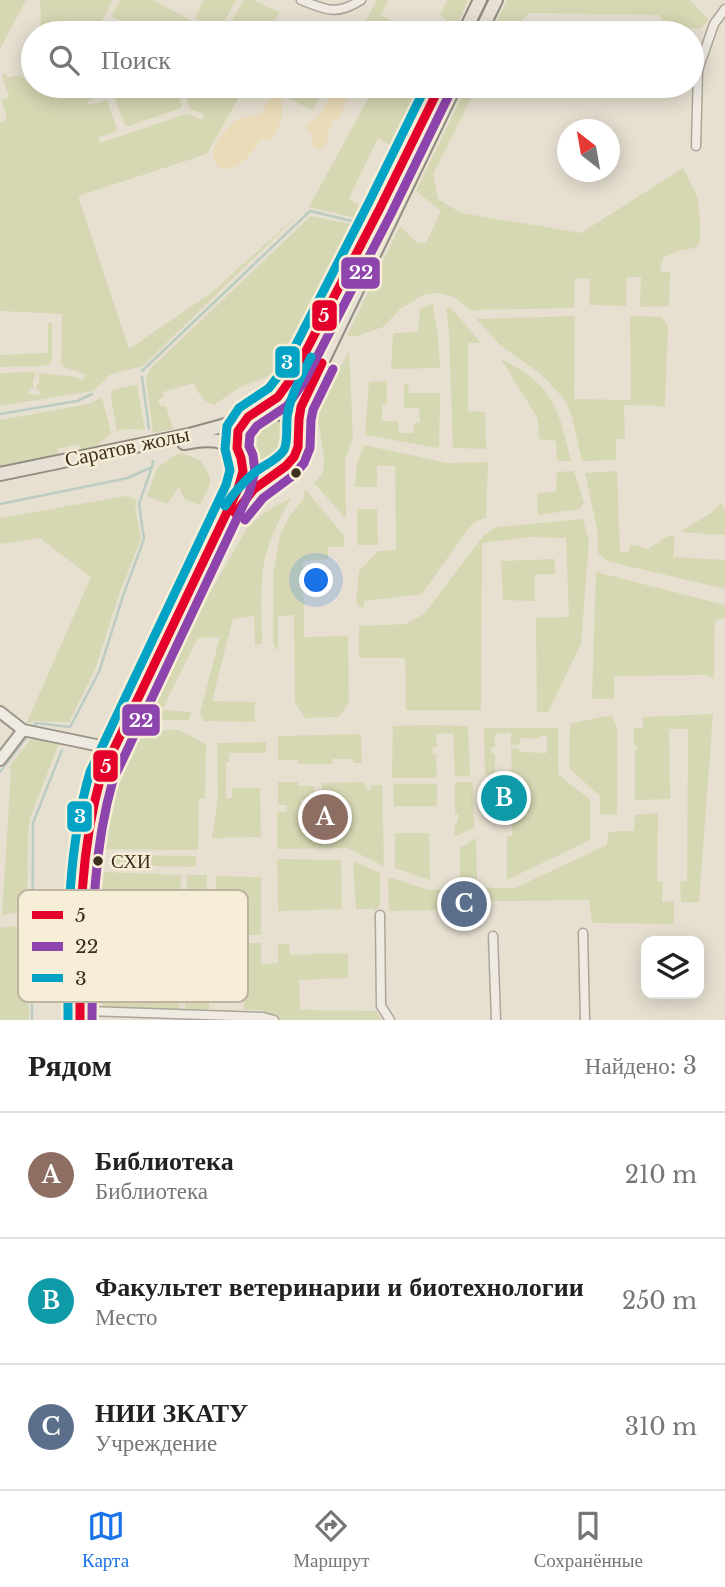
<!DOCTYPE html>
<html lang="ru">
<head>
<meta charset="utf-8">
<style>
  body { margin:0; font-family:"Libre Baskerville",serif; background:#f2f2f2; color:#222 }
  .controls { position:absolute; right:21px; bottom:21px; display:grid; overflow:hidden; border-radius:14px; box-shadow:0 4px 18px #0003 }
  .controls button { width:63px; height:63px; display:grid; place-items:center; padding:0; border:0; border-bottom:2px solid #e0e0e0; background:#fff; color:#222; font:35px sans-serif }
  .compass { position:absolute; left:557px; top:119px; width:63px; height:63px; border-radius:50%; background:#fff; box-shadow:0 4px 18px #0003; rotate:329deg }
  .you { position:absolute; left:317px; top:581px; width:24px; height:24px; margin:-18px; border:5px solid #fff; border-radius:50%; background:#1a73e8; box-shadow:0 0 0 10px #1a73e833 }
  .badge { display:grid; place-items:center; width:46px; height:46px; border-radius:50%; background:#1a73e8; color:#fff; font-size:23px; font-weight:700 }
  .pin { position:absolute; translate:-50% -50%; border:4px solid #fff; box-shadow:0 2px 7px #0006 }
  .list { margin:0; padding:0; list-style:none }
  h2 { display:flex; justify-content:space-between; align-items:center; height:91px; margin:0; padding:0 28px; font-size:30px }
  h2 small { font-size:23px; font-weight:400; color:#767676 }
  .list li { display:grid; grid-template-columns:46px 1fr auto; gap:21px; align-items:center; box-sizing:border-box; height:126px; padding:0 28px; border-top:2px solid #e0e0e0 }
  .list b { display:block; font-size:26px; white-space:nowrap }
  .list p { margin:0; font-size:23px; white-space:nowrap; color:#767676 }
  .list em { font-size:23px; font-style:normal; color:#767676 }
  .icon { flex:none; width:38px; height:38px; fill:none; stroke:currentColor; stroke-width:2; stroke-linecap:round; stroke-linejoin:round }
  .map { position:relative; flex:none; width:725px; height:1020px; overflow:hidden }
  .search { position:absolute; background:#fff; box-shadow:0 4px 18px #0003; left:21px; right:21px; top:21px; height:77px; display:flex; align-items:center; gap:18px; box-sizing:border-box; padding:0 24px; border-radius:38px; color:#767676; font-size:26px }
  .sheet { height:469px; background:#fff }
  nav { display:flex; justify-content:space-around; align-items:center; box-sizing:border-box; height:98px; border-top:2px solid #e0e0e0; background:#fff; font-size:19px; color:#767676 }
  nav a { display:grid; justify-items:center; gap:4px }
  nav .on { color:#1a73e8 }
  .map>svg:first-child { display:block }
  .green { fill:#d6d7b3 }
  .sand { fill:#eadcb9 }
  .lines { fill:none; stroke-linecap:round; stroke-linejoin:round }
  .stream { stroke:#bcccc2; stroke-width:2.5 }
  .street-casing { stroke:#ada599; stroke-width:11 }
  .secondary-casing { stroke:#9c958a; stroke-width:14 }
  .primary-casing { stroke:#928b80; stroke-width:16 }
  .street { stroke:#efebe3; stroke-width:8 }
  .secondary { stroke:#efebe3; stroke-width:10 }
  .primary { stroke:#e6e1d4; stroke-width:12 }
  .bus-1-casing { stroke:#f7eed8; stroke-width:14 }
  .bus-2-casing { stroke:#f7eed8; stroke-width:14 }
  .bus-3-casing { stroke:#f7eed8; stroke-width:14 }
  .bus-1 { stroke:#e4002b; stroke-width:9 }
  .bus-2 { stroke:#8e44ad; stroke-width:9 }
  .bus-3 { stroke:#03a3c5; stroke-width:9 }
  .bus-dot { fill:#3d2e20; stroke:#f7eed8; stroke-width:2.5 }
  .labels { text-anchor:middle; stroke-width:5; stroke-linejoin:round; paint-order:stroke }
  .bus-label { font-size:19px; fill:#3d2e20; stroke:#f7eed8; text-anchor:start }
  .street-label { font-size:21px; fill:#3d2e20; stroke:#f7eed8 }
  .key { fill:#f7eed8; stroke:#bfb4a1; stroke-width:2 }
  .key-label { font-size:19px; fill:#3d2e20 }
  .line-badge { stroke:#f7eed8; stroke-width:2.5 }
  .badge-label { font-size:19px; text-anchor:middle; font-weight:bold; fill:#fff }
</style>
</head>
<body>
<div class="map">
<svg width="725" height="1020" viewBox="0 0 725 1020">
  <rect width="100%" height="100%" fill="#e7e0d1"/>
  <path class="green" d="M0 0H26L0 49Z
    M40 0H113L95 33H39L41 21Z
    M120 0H153L214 33H163L165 29 158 25 155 29 144 33 111 16Z
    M204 0H236L219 31 195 18Z
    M244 0H253L279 12 270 29 277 33H224Z
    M377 0H388L381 15 408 30 413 21 433 33H355L361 30Z
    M447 0H468L455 30 440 14Z
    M507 0H690L709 20 701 28H662L660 15 531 13 528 14 510 33H491Z
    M6 73 8 78C27 71 21 81 33 86H103L104 93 87 101 89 105 107 100 117 128 114 132 98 137 100 143 183 115 187 114 203 120 204 114 190 109 182 86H245L207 154 78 196 129 349 211 293 303 210 143 366 111 374 93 391 0 406V373L35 372V378L33 379V389H29V394L39 395 40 390 36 389 37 384H39V373L76 377 83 380 86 374 66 368 61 364 62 314 0 311V123L5 121 7 118 1 100 9 97 2 75Z
    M143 86H175L181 104V108L129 126H125L114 97Z
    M263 86H325L313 110Z
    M375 86H426L395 148 378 138 349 198 366 212 357 227 301 342 283 365 267 377 240 387 214 405C202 401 198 393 194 383L163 392 164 398 158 399 160 406H166L173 429 153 433 146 379 150 369 311 216 351 224 352 217 309 207Z
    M467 86H477L433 174 438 199 461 213 581 233 683 168 698 198 700 224V243L694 248 677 251 663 258 660 272H670L669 306 640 307 641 277H627L626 306 589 305 590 279 575 278 574 308 470 310 454 297 439 293 425 294 400 309 383 327 357 336H347L400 226 416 242 426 243 441 211 416 191Z
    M371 238 375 240 301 388 297 387Z
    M433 304 438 337 440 368 391 369 393 333 418 332 420 309Z
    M446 307 451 308 481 343H468V411L485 412 486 449 453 448 449 333Z
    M575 316 574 399 631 400 630 316 661 317 668 325 665 406 624 405 625 439H616V460L582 461 572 417 565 400 541 374 501 346 476 319Z
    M48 323H52V359L50 364 44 366 0 367V355L48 353Z
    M349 351 353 438 345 460 346 519 314 483 323 473 324 458 317 412Z
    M501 359C553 384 559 409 571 461H557L556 441 539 439 538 419Z
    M387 381V404H382V421H398L399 433H413L414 423H420L419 408H404V385L408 384 409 393H440L439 448 365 435 369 382Z
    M137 385 145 430 128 429 117 431 112 404 111 390Z
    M102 397 111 433 99 444 81 450 79 444 57 449 58 455 0 468V420L89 404Z
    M243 441a24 24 0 1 1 48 0a24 24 0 1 1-48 0Z
    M364 445 447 463 488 462 486 518 476 521 468 529 422 594 364 601V610L356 603 359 571 378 551 396 550 395 466H377V487H355L357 464Z
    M182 453 201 461 210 477V484L200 505 184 499 179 487 167 504 147 496 157 468 175 455Z
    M574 471 584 503 579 509 538 515 537 493 556 492 557 472Z
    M617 471 620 552H629L630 545 640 546 641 548 648 549 668 536H675L673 557 725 560V589L607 561 598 553 597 529 585 473Z
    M306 490 344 536V547H328V559L303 561 304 637 348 636 349 702 339 717 305 718 295 703 294 615 278 616V652L273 642V575L280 535 289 517 305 497 303 492Z
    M126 496 137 500 135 506 141 539 120 592 94 672 69 722 36 721 26 724 91 577 40 538 0 544V518Z
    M292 497C277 522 264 549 262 578 260 600 262 622 262 644L255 645 254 616 233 619 212 701 255 702V722L204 721 200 712 220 637 198 638 162 710 191 712 189 720H146L205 601 247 528 264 513Z
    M721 503 725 510V535L680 532 711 513Z
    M357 509H377L378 545H357Z
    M583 519 589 540 581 644 548 712H537L536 618 569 617 566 538 530 537 482 543 481 710H406L405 658H359V626L406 624 424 614 484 535 496 527Z
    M555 559V574H535V601L503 600 501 561Z
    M596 572 725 605V618L715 621 714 679 706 675 614 676V699H592Z
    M713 714 699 902H681L680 882 687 881 688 729H669L670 799 635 800V749H637V746L634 745V728H643V717Z
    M612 716 617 728V815L600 814V796L569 768 570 724 601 717Z
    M427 725 468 726 470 776H455L453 733 436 734 437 747H433V754H436L437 778H392L393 726Z
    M484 728H558V774L590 800V840L507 880V836H512V822H516V814H513L511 748 519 749V752L547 753V736H540L539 739 520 738 519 745H511V733L495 734V747H491V753L495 754V775H485Z
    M179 730 206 744 205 798 199 799 198 850 106 849 109 812 127 761 140 731Z
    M361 734 362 763H353V759H332V764H298V760H278V736Z
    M32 738 59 743 30 818 28 834 27 911 2 915 11 771 9 767Z
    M266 742V753H229V762H226V798H232V788H260L261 837 212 838 218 797 217 743Z
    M278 782H298V786H314L315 799 301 800V807H308V832H336L337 839 340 838V828L344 827V799H322V783L365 782 366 790H371V785H382L384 866 347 848 277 849V812H287V805H278Z
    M455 782H473L474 828 454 837 455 823 458 822V814H455Z
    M393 784H437V806H394Z
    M658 813 657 881 663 882 662 902 674 901V924L592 923 589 900 499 901 475 898V888H515L607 845 608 833 617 831H634L635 815Z
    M395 833H429L430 880 395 868Z
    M476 838 477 880H460V848Z
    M115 855 194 856 196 859V865L193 867 115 865Z
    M277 859 341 860 342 909 278 911Z
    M353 861 380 873V906L375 911 373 909H356Z
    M104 872 181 875 179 1009 103 1008 102 894Z
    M187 875H207L206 933H201V960L211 961 209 1009H185Z
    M216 876 261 877V935H244L243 933H231L230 917 216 916Z
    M388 877 429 890 459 889V899H443V910L389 911Z
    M29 924V1020H0V928Z
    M244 943H261V964L278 963V944H289L290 955 348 953V978L299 980 300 1010 376 1011 382 1020H265L264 1010H244V981L215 979 216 962 230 951H243Z"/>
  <path class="sand" d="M337 86H349L346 102 338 119 332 121 326 144 319 150 313 146 312 135 306 128 307 123 317 118Z
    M277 96 282 100C283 114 280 128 272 140L261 139C252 153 239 172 220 169 207 153 215 142 228 129 230 126 232 123 236 121 244 116 255 118 263 113L266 104 272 97Z"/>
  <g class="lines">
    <path class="stream" d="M142 371 310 211 352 221
      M142 377 149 429
      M0 414 77 401 92 394
      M0 504 128 478 152 467 153 461
      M33 727 36 723 70 727 99 672 123 596 144 539 139 504 152 467
      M0 772 26 738
      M32 1020 33 823 62 750"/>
    <g class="street-casing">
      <path id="street" d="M301 0C326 10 336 16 361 0
        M696 146 698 70 714 24 725 9
        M380 915 381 1006 390 1020
        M583 933 585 1020
        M493 936 496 1020
        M87 1011 263 1017 274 1020"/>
    </g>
    <g class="secondary-casing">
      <path id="secondary" d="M0 712 23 730 120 750
        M0 760 23 730"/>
    </g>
    <g class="primary-casing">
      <path id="primary" d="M464 33 480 0
        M480 33 496 0
        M184 443C197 441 212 438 224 443 247 453 244 478 277 471
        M0 474 189 435 222 426 266 411 279 413 285 416 294 425 297 434
        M234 515 245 499 254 489 271 475 287 466 292 460 298 446V418L304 400 455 86
        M80 1020C81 939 75 854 101 776L238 489 243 471 241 458 237 448 238 431 248 417 278 397 293 376 380 208 440 86
        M91 1020V902L97 831 100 808 108 784 124 747"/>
    </g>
    <use href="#street" class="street"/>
    <use href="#secondary" class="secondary"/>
    <use href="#primary" class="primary"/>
    <g class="bus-1-casing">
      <path id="bus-1" d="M235 513 254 489 286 466 294 457 298 447 299 419 301 407 322 363
        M80 1020C80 935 78 859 101 776L238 489 243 471 241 458 237 448 238 431 248 417 278 397 293 376 380 208 440 86"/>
    </g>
    <g class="bus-2-casing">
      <path id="bus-2" d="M245 520 263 498 294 475 304 463 310 448 311 420 313 410 333 369
        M92 1020C93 937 90 861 113 780L249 493 255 472 253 455 249 446 250 435 257 426 287 406 304 382 391 214 451 91"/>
    </g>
    <g class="bus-3-casing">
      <path id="bus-3" d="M225 506C233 494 242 483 254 473 262 466 278 460 284 450 289 439 285 424 288 412 292 392 302 375 311 357
        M68 1020C68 935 66 854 90 772L226 485 230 470 225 449 227 426 239 408 269 388 283 370 369 202 426 86"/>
    </g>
    <use href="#bus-1" class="bus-1"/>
    <use href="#bus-2" class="bus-2"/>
    <use href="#bus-3" class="bus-3"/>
  </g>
  <g class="bus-dot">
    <circle cx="296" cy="473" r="6"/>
    <circle cx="98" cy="861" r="6"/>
  </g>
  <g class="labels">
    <g class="bus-label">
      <text x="111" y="868">СХИ</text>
    </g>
    <g class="street-label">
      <text transform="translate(127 447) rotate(-12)" y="7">Саратов жолы</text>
    </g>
  </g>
  <rect x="18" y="890" width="230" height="112" rx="10" class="key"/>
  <rect x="32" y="911" width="31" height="8" fill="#e4002b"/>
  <rect x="32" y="942" width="31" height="9" fill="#8e44ad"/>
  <rect x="32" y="974" width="31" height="8" fill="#03a3c5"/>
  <g class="key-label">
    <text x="75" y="922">5</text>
    <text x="75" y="953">22</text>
    <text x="75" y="985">3</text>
  </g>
  <g class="line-badge">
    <rect x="340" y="256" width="41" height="34" rx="7" fill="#8e44ad"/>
    <rect x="311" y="299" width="27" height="33" rx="7" fill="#e4002b"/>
    <rect x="274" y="345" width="27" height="34" rx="7" fill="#03a3c5"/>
    <rect x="121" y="703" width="40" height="34" rx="7" fill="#8e44ad"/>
    <rect x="92" y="749" width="27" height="34" rx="7" fill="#e4002b"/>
    <rect x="66" y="800" width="27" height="33" rx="7" fill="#03a3c5"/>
  </g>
  <g class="badge-label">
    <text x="361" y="279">22</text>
    <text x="324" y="322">5</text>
    <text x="287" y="369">3</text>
    <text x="141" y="727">22</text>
    <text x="106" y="773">5</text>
    <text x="80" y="823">3</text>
  </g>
</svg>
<div class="controls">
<button><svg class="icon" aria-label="layers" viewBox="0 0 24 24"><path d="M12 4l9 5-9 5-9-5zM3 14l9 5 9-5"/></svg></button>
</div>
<svg class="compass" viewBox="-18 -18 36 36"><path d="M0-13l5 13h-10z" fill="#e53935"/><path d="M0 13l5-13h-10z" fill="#767676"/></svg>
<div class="you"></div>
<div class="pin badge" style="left:325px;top:817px;background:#8d6e63">A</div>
<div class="pin badge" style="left:504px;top:798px;background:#0f9aa8">B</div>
<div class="pin badge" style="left:464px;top:904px;background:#5c6f8a">C</div>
<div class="search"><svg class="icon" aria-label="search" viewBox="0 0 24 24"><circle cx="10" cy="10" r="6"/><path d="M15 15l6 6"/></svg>Поиск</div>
</div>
<section class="sheet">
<h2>Рядом<small>Найдено: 3</small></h2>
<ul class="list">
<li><span class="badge" style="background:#8d6e63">A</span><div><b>Библиотека</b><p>Библиотека</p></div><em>210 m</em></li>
<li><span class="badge" style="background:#0f9aa8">B</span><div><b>Факультет ветеринарии и биотехнологии</b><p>Место</p></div><em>250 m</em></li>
<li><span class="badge" style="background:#5c6f8a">C</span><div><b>НИИ ЗКАТУ</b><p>Учреждение</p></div><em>310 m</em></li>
</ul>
</section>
<nav>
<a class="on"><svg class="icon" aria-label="map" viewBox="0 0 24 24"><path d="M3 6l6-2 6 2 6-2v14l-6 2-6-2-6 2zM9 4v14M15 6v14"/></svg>Карта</a>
<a><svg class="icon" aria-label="directions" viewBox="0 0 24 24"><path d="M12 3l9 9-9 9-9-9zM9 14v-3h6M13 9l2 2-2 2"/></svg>Маршрут</a>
<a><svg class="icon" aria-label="saved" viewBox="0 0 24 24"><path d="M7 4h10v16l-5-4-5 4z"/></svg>Сохранённые</a>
</nav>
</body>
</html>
